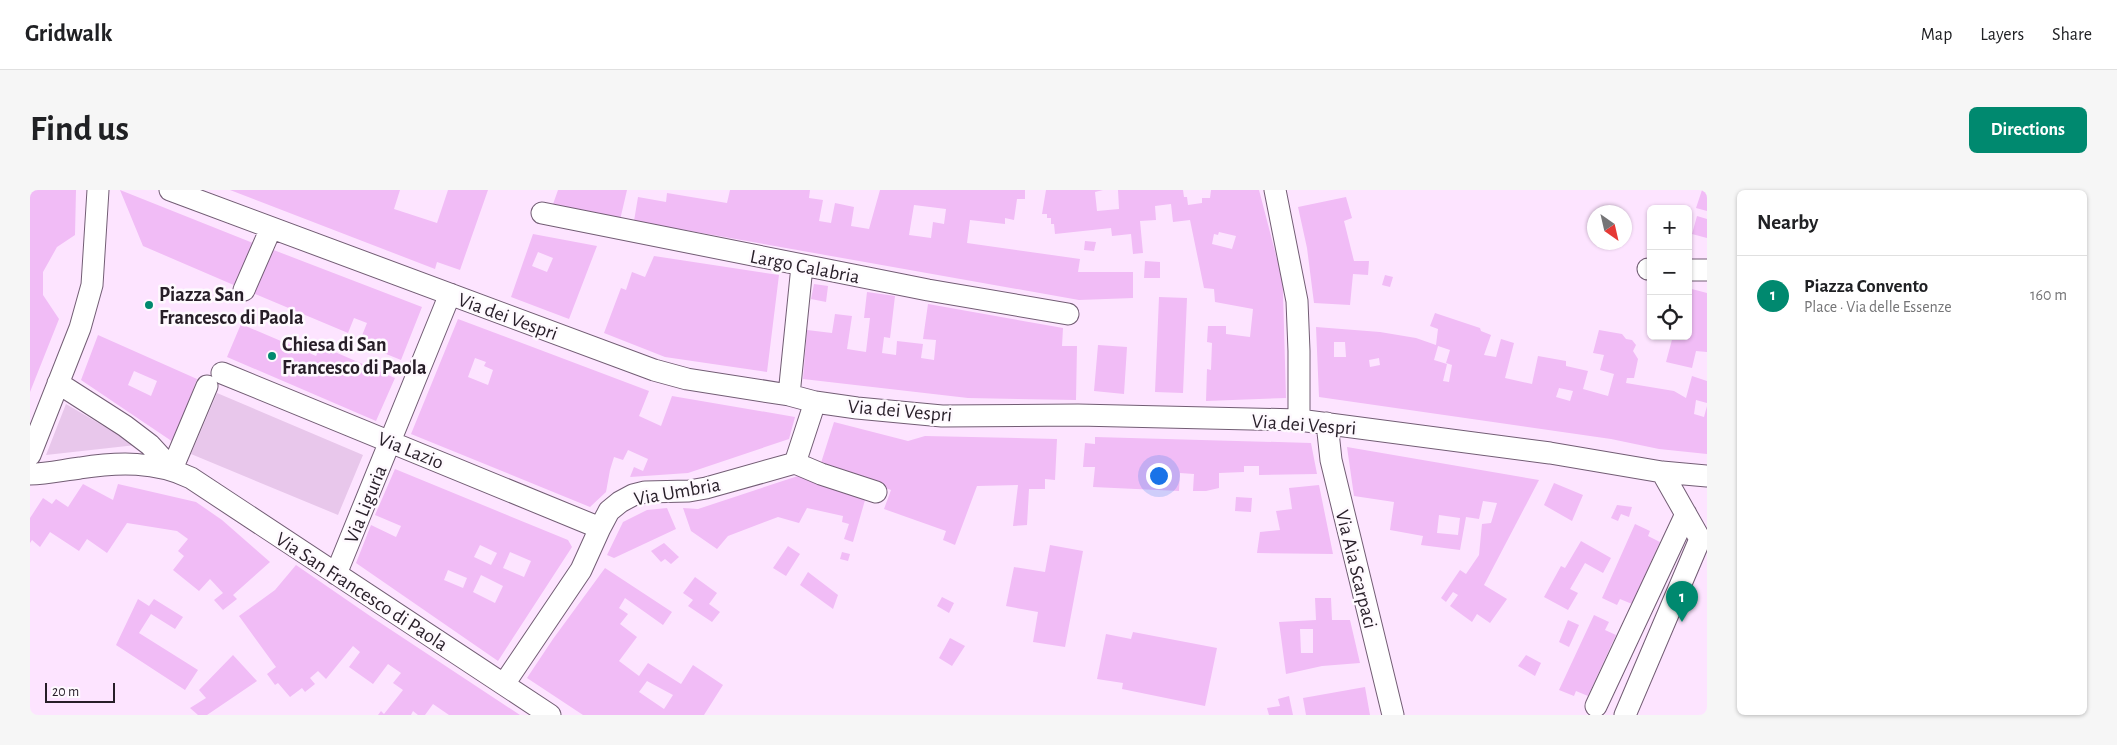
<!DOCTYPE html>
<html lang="en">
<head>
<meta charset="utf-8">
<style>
  body { margin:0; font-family:"Alegreya Sans",sans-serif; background:#f6f6f6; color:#202124 }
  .controls { position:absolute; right:15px; top:15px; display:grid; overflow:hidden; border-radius:8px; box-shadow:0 1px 4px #0004 }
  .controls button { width:45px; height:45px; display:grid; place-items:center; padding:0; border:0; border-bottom:1px solid #e0e0e0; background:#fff; color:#202124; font:25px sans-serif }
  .compass { position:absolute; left:1557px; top:15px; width:45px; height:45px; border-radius:50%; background:#fff; box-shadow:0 1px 4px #0004; rotate:146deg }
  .scale { position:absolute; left:15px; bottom:12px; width:70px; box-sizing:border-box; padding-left:5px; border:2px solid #271e28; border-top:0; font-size:14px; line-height:18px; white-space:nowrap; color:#271e28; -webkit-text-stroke:4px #fef9fe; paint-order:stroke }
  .you { position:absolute; left:1128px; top:285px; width:18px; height:18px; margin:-12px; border:4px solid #fff; border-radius:50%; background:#1a73e8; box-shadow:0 0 0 8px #1a73e833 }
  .badge { display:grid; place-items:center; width:32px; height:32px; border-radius:50%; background:#00896f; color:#fff; font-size:16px; font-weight:700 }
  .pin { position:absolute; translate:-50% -41px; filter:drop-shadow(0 1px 2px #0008) }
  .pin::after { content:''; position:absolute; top:26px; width:18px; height:15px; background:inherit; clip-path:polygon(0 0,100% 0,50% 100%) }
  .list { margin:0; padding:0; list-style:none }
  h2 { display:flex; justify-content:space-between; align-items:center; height:65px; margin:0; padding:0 20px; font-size:21px }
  h2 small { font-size:16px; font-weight:400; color:#757577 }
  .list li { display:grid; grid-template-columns:32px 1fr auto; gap:15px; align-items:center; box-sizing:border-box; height:80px; padding:0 20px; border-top:1px solid #e0e0e0 }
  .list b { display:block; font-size:19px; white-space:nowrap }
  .list p { margin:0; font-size:16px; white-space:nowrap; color:#757577 }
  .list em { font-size:16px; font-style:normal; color:#757577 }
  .icon { flex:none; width:28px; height:28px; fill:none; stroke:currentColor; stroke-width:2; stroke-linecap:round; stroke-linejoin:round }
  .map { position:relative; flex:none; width:1677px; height:525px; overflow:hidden; border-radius:8px }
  header { display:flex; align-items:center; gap:30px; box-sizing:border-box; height:70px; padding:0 25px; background:#fff; border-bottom:1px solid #e0e0e0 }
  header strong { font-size:24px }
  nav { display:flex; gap:28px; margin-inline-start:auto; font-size:18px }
  .intro { display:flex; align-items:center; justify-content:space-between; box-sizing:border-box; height:120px; padding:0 30px }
  h1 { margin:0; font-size:35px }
  .button { padding:12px 22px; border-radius:8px; background:#00896f; color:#fff; font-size:18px; font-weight:700 }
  main { display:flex; gap:30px; padding:0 30px }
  aside { flex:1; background:#fff; border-radius:8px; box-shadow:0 1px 4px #0004 }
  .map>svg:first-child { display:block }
  .green { fill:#e8c7eb }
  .building { fill:#f1bcf6; fill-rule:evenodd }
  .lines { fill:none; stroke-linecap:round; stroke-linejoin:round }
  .street-casing { stroke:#725d74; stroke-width:23 }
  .street { stroke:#fff; stroke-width:21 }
  .poi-dot { fill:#00896f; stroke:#fef9fe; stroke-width:2 }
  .labels { text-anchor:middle; stroke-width:5; stroke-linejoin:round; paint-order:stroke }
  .street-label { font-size:20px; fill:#271e28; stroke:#fef9fe }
  .poi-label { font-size:20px; font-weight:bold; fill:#271e28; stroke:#fef9fe; text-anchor:start }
</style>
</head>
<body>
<header>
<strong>Gridwalk</strong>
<nav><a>Map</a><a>Layers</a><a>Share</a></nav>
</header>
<div class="intro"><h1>Find us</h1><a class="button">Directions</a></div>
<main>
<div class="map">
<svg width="1677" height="525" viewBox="0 0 1677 525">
  <rect width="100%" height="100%" fill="#fde4ff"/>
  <path class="green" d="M187 203 333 265 308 325 161 264Z
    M36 214 106 255 16 265Z"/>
  <path class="building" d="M0 0H46L45 45 27 57 13 82V105L29 129 0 202Z
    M90 0 223 53 206 96 113 56Z
    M200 0H370L364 19 407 33 418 0H458L430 80 407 72 405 79Z
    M528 0H597L590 30 522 17Z
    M700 0H780L779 8 793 10 789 31 801 33 805 13 824 17 821 36 839 39 850 0H995V9H987L984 30 975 28V34L940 30 937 53 1050 69 1048 82H1103V108L1049 110 604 31 608 7 636 12 637 3 697 13ZM884 15 916 19 914 34 903 32 901 48 879 45Z
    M1016 0H1073L1065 2 1067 21 1089 19 1088 0H1153L1154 7H1157L1158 15 1172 13V8H1180L1181 0H1229L1247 69H1252L1256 208 1176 211 1177 179 1181 180 1182 153 1177 152 1178 136H1196V144L1220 147 1223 119 1185 112 1184 99 1174 98 1160 30 1143 32 1141 14 1125 16 1126 30 1110 31 1113 63 1103 64 1101 44 1082 46 1081 38 1025 44 1024 34H1021V28H1017V24H1012ZM1189 42 1206 46 1202 59 1182 54 1184 44 1188 45Z
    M1672 0H1677V21L1666 18Z
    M1316 7 1322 28 1314 31 1324 71H1339L1338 85 1323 84 1320 115 1284 113 1277 58 1268 17Z
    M1667 26 1677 29V48L1662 44Z
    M503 44 567 56 539 129 481 107ZM508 62 523 68 517 82 502 76Z
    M1055 51 1066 52 1064 61 1054 60Z
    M241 59 392 117 371 170 329 153 337 133 324 128 318 143 223 103Z
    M624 66 749 85 737 182 635 167 574 143 591 98 596 100 602 82 615 87Z
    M1115 71 1130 72V88H1114Z
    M1355 85 1363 87 1360 97 1352 95Z
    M784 94 798 96 796 112 781 109Z
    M1658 98 1677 103V162L1666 161 1662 178 1636 172 1643 146H1658Z
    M837 102 865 106 860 148 854 147 852 163 866 165 867 151 893 154 891 168 904 170 906 150 893 149 898 114 1033 138 1032 156H1047L1046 210 938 208 773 189 777 140 802 143 805 124 822 126 817 159 836 162 840 128H834Z
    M1129 107 1157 108 1153 203 1125 202Z
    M1405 123 1450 138 1451 141 1461 145 1454 165 1466 167 1471 149 1484 153 1475 188 1502 194 1508 166 1536 171V176L1558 181 1553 199 1578 206 1584 184 1570 180 1574 165 1563 163 1569 140 1592 144 1596 149 1602 150 1606 155 1603 161 1608 169 1604 188H1597L1596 193 1644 201 1656 208 1662 186 1677 191V213L1666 210 1664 224 1674 227 1677 216V264L1629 259 1581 249 1289 207 1286 137 1350 142 1386 148 1406 155 1408 139 1400 136ZM1304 152H1315L1316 167H1304ZM1408 156 1420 160 1416 173 1422 175 1419 192 1413 191 1417 174 1404 170ZM1349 168 1350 175 1340 177 1339 170ZM1529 198 1543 201 1540 211 1526 207Z
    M428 129 619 201 609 226 631 236 642 206 765 227 759 249 658 283 600 287 604 277 613 281 618 269 598 260 593 270 584 267 580 280 576 302 560 317 381 244ZM445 168 456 172 454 176 463 180 458 195 438 187Z
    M211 134 286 166 291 156 365 188 346 231 197 167Z
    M68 145 167 189 143 252 51 190ZM104 181 127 191 121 206 98 195Z
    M1068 155 1097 157 1094 204 1064 201Z
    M804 232 878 251 895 246 1027 249 1025 290 1015 289V299H999L997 335 983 336 988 295 947 296 925 355 913 350 916 341 854 319 861 300 790 276Z
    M1065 247 1281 253 1287 284 1229 285V276H1214V282L1189 283V298L1176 301H1163L1164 284 1150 283 1149 301 1063 297 1065 277H1053L1055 253 1065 254Z
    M1317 257 1509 290 1454 395 1477 409 1460 433 1447 424 1442 432 1420 416 1428 405 1423 402 1416 412 1411 408 1430 380 1436 384 1449 365 1452 334 1461 333 1467 313 1453 311 1449 329 1436 327 1430 360 1391 355 1393 346 1360 340 1364 312 1324 306ZM1409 325 1430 328 1428 345 1407 343Z
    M365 279 538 350 542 357 468 471 326 373 341 335 366 347 371 336 345 325ZM450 355 467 363 461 375 444 367ZM480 362 501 371 494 387 473 378ZM418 380 437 388 433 398 414 390ZM451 385 473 396 465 413 443 402Z
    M771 285 837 303 823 352 814 349 819 334 812 332 813 326 777 318 769 333 748 327 698 346 687 359 661 341 653 318 668 319Z
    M1524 293 1553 305 1542 331 1514 315Z
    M53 294 83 310 88 294 166 312 192 330 240 372 203 405 207 409 193 420 184 410 193 403 180 389 169 401 143 380 154 366 148 361 158 349 147 341 97 333 77 363 57 349 49 361 20 342 10 357 2 350 0 353V328L13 308 22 314 26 309 38 317Z
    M1289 295 1303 364 1227 363 1230 342 1250 340 1246 321 1262 319 1259 298Z
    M1206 307 1222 308 1221 322 1205 321Z
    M1587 315 1602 317 1599 327 1591 324 1588 331 1581 328Z
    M637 318 646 339 584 368 577 365 593 332 617 320Z
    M1605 334 1620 341 1618 346 1630 352 1602 414 1590 409 1587 415 1572 408Z
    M1551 351 1581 368 1573 383 1555 373 1540 399 1548 403 1538 420 1514 407 1531 376 1535 378Z
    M634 353 649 367 641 374 635 369 631 372 621 361Z
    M1020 355 1053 361 1035 457 1003 452 1008 422 976 416 984 377 1015 382Z
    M758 356 770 364 756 386 743 378Z
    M812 362 820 364 818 371 810 369Z
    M266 375 343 428 490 525H419L403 514 395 525H388L383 521 381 525H348L351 521 354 524 373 500 363 493 371 483 358 474 343 494 319 477 330 462 323 456 296 489 288 481 280 488 285 494 275 502 272 498 260 507 248 493 245 495 237 484 246 477 209 426 245 400Z
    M575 378 642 422 633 435 595 408 589 418 598 424 590 434 607 447 589 471 609 486 618 473 651 494 663 475 693 495 674 525H553L497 488 523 449ZM617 491 643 505 634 519 609 502Z
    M778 382 808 405 803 419 770 395Z
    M665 387 687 403 679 414 690 422 682 432 658 416 663 410 653 403Z
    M912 407 924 413 919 423 907 416Z
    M1285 408H1301L1302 430H1320L1330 473 1292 476 1256 484 1249 432 1286 430ZM1270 439H1283V463H1271Z
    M108 409 119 416 124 409 153 427 145 439 121 424 109 443 168 480 155 500 86 455Z
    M1564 425 1579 432 1575 440 1586 445 1558 506 1546 501 1544 506 1529 500Z
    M1538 430 1549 435 1539 457 1529 452Z
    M1103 442 1187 458 1175 516 1092 499 1093 493 1067 489 1076 444 1101 449Z
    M920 448 935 456 922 476 909 468Z
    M203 465 227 491 177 525H168L160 518 176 508 169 500Z
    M1496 465 1511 473 1505 486 1488 476Z
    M1335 497 1340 525H1276L1273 508Z
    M1259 506 1263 525H1239L1237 518 1250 516 1248 509Z"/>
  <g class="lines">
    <g class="street-casing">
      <path id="street" d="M140 0 624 180 657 189 759 205 785 212 827 218 912 226 1048 225 1269 230 1520 263 1632 282 1677 286
        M1245 0 1267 111 1269 161V230
        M512 23 898 100 1038 124
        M1618 79H1621
        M1658 80H1677
        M214 100 241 38
        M192 183 570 338
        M28 193 95 236 120 255 142 279 177 196
        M759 205 772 76
        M1297 233 1301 270 1363 525
        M0 265 50 138 62 95 68 0
        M765 273 791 284 846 302
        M0 284C18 284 33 280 50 278 88 272 126 271 161 288L520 525
        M306 384 420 104
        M474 494 551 380 570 338 579 321 590 312 603 305 615 302 659 301 676 298 765 273 785 212
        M1566 516 1656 324
        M1595 525 1670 349 1632 282"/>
    </g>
    <use href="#street" class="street"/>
  </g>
  <g class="poi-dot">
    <circle cx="119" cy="115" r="5"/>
    <circle cx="242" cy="166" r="5"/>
  </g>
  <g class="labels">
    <g class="street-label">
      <text transform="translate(775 76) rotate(11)" y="7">Largo Calabria</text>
      <text transform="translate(478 126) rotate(20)" y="7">Via dei Vespri</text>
      <text transform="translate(870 220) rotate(5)" y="7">Via dei Vespri</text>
      <text transform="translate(1274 234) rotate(4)" y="7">Via dei Vespri</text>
      <text transform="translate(381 260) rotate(22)" y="7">Via Lazio</text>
      <text transform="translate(647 301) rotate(-10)" y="7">Via Umbria</text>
      <text transform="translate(335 314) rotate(-68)" y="7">Via Liguria</text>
      <text transform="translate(1327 379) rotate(76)" y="7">Via Aia Scarpaci</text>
      <text transform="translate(332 401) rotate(33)" y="7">Via San Francesco di Paola</text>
    </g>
    <g class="poi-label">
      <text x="129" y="111">Piazza San<tspan x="129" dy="23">Francesco di Paola</tspan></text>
      <text x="252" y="161">Chiesa di San<tspan x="252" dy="23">Francesco di Paola</tspan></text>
    </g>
  </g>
</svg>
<div class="controls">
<button>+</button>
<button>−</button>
<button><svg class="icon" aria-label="locate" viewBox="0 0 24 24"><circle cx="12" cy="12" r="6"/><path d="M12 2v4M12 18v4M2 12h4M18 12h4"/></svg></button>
</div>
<svg class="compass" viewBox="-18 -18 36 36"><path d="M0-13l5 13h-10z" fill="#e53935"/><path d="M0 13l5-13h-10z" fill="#757577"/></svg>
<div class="scale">20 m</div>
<div class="you"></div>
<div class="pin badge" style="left:1652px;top:432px">1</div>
</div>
<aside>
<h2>Nearby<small></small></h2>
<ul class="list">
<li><span class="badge">1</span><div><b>Piazza Convento</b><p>Place · Via delle Essenze</p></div><em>160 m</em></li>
</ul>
</aside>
</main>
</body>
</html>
